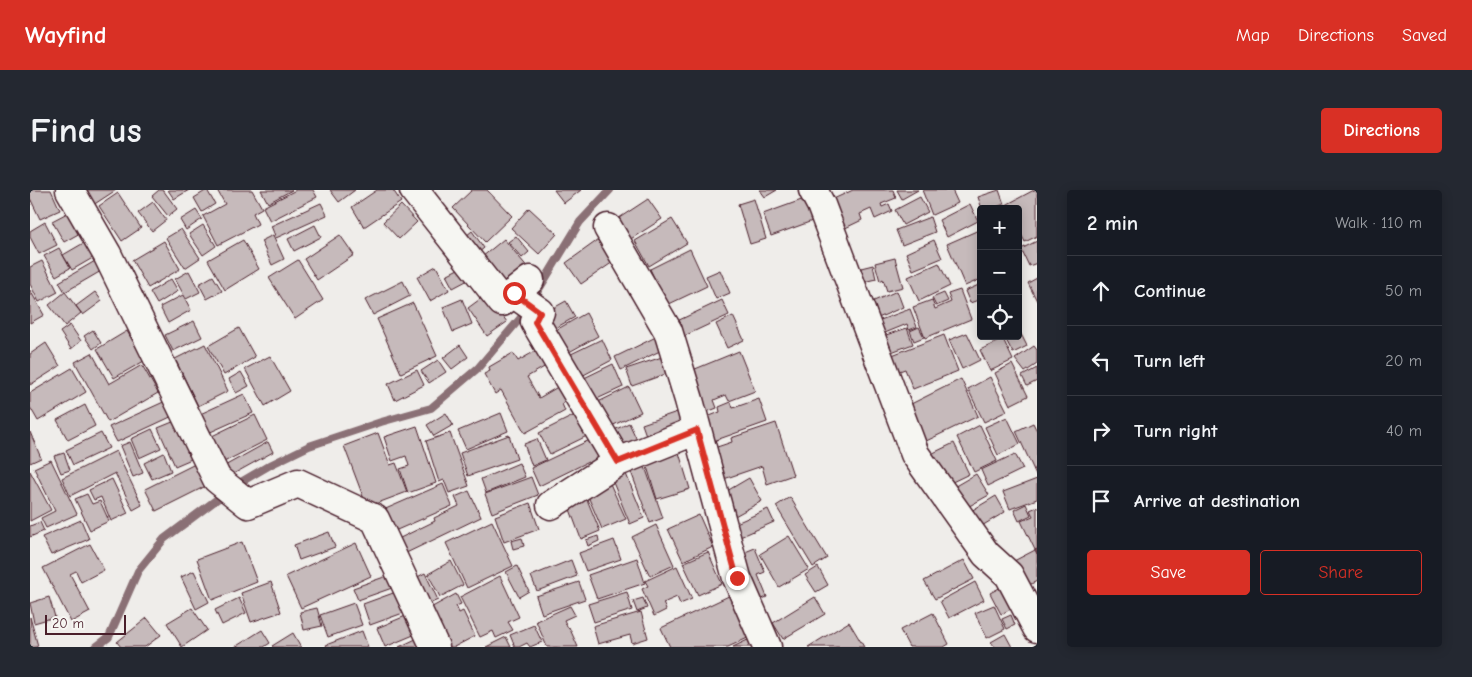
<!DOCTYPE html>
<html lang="en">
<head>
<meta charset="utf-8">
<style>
  body { margin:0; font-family:"Comic Neue",sans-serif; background:#242831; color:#f1f3f6 }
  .controls { position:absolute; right:15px; top:15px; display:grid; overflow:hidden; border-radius:5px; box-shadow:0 2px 12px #0003 }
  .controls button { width:45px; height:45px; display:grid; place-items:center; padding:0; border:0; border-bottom:1px solid #363941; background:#171b24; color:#f1f3f6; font:25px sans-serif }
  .scale { position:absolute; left:15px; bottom:12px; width:81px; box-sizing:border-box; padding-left:5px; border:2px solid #4a1f2b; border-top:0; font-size:14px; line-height:18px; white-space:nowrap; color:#4a1f2b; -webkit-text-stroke:4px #f6f6f2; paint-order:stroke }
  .stop { position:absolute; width:15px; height:15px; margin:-11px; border:4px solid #d93025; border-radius:50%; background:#fff }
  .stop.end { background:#d93025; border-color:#fff; box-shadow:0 1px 5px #0008 }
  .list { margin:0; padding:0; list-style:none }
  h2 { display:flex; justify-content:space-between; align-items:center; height:65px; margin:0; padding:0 20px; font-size:21px }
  h2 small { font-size:16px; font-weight:400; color:#9ea1a6 }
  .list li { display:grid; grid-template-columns:32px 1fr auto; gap:15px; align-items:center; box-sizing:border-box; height:70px; padding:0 20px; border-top:1px solid #363941 }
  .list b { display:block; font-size:19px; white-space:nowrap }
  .list em { font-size:16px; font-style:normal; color:#9ea1a6 }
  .actions { display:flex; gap:10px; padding:15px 20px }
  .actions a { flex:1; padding:11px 0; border:1px solid #d93025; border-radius:5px; text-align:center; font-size:18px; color:#d93025 }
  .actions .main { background:#d93025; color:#fff }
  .icon { flex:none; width:28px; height:28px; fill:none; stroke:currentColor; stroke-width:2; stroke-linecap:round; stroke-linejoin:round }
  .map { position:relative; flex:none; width:1007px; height:457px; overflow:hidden; border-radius:5px }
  header { display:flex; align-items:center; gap:30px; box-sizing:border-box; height:70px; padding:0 25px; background:#d93025; color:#fff }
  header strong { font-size:24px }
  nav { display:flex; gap:28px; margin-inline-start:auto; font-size:18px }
  .intro { display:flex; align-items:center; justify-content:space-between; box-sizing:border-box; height:120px; padding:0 30px }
  h1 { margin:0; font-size:35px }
  .button { padding:12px 22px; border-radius:5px; background:#d93025; color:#fff; font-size:18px; font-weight:700 }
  main { display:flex; gap:30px; padding:0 30px }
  aside { flex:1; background:#171b24; border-radius:5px; box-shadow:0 2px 12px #0003 }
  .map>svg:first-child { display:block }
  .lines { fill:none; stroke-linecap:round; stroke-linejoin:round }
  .stream { stroke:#8a6f74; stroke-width:8 }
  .building { fill:#c6babb; stroke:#4a1f2b }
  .minor-casing { stroke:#4a1f2b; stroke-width:31 }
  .minor { stroke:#f6f6f2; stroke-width:28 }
  .route { stroke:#d93025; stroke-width:6 }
</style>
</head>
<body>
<header>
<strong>Wayfind</strong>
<nav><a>Map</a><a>Directions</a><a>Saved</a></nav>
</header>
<div class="intro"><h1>Find us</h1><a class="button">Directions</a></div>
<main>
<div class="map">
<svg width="1007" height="457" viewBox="0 0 1007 457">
  <rect width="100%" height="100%" fill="#efedea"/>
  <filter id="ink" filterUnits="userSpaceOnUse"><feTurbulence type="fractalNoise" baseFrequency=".02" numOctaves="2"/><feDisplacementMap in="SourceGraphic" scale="10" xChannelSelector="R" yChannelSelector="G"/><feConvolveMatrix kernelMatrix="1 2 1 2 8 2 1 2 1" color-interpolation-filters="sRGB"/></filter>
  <g filter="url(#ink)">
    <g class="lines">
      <path class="stream" d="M66 457 79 447 108 381 134 349 206 295 240 275 279 256 351 232 401 218 448 178 494 124 550 32 580 0"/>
    </g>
    <path class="building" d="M0 0H21L30 20 10 29 0 8Z
      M55 0H86L60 17Z
      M129 0H133L147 19 138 26 122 6Z
      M138 0H159L144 9Z
      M177 0 185 14 172 22 164 8Z
      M187 0H222L232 18 223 23 228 34 188 55 173 26 195 14Z
      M231 0H262L238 13Z
      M266 0H283L287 7 240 31 233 17Z
      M300 0H325L309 12Z
      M347 0H363L371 12 334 37 322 17Z
      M442 0H457L482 26 455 52 423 18Z
      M524 0H551L534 13Z
      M730 0H747L735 7Z
      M823 0H863L866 8 851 14 852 17 859 14 862 21 845 29 841 19 830 24 832 30 809 41 797 12Z
      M867 0H888L872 9Z
      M892 0H922L928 13 902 25Z
      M969 0 974 14 961 19H952L948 7Z
      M1004 0H1007V46L995 52 988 38V19H978L976 15Z
      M88 3 111 38 92 51 69 16Z
      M890 7 898 22 873 35 865 20Z
      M777 8 785 30 741 46 733 24Z
      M618 9 632 29 596 52 583 32Z
      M724 9 736 49 720 54 708 14Z
      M123 12 136 30 122 41 108 23Z
      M291 13 297 25 246 48 241 36Z
      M940 14 948 31 917 47 909 30Z
      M371 15 387 32 369 49 353 32Z
      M499 18 527 44 509 64 481 38Z
      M166 20 172 29 156 40 150 30Z
      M41 21 52 42 34 52 22 31Z
      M900 27 905 42 872 55 866 40Z
      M642 29 657 53 619 76 605 51Z
      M15 32 27 55 9 64 0 47V41Z
      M173 35 186 56 173 65 159 44Z
      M285 35 291 47 264 61 258 49Z
      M151 39 170 68 155 78 136 48Z
      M951 39V89L935 96 917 54Z
      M442 41 454 58 448 63 436 46Z
      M243 45 254 69 242 75 231 51Z
      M310 45 324 65 287 90 274 69Z
      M486 46 499 62 492 68 478 52Z
      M64 47 73 62 42 80 33 65Z
      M474 49 499 79 477 98 452 67Z
      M213 50 229 79 195 100 178 70Z
      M568 50 583 72 551 94 536 73Z
      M904 50 912 68 883 80 876 63Z
      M134 51 150 79 118 98 102 70Z
      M1007 51V73L999 76 991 59Z
      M29 58 40 78 26 86 14 66Z
      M660 59 677 96 637 115 620 79Z
      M72 67 78 77 35 102 29 92Z
      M865 68 873 97 857 101 853 89 850 91 845 73Z
      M268 70 293 110 265 129 239 88Z
      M12 71 28 102 9 112 0 94V77Z
      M909 73 920 96 889 111 878 87Z
      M843 75 846 89 829 93 827 79Z
      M406 76 419 100 400 111 387 87Z
      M434 76 440 89 423 98 416 85Z
      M690 80 700 103 686 109 676 86Z
      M159 81 170 102 156 109 145 89Z
      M183 86 192 101 177 109 169 94Z
      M1007 88V111L998 93Z
      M141 89 148 101 127 114 120 102Z
      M373 91 380 106 343 125 335 110Z
      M951 94V109L940 113 935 101Z
      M0 100 14 125 0 133Z
      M930 100 941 129 895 148 883 117 902 110 905 119 921 112 918 104Z
      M867 101 873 117 837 133 830 117Z
      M35 102 51 123 35 136 19 115Z
      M65 102 72 111 53 125 46 116Z
      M914 103 918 111 906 116 902 108Z
      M457 104 477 132 457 146 438 118Z
      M153 105 161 120 138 133 130 117Z
      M432 109 442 134 423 142 413 117Z
      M692 110 699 125 652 147 645 132Z
      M536 111 545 127 520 141 511 125Z
      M383 113 407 166 371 183 347 129Z
      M880 119 887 137 879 140 877 134 850 145 845 132Z
      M556 123 568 146 532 166 519 144Z
      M703 126 714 150 697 158 686 134Z
      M164 131 172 147 143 161 135 145Z
      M40 135 51 151 41 159 30 142Z
      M889 137 894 147 884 151 880 141Z
      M209 138 225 167 194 185 178 156Z
      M877 138 883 154 856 164 850 147Z
      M988 138 997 156 983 163 974 146H988Z
      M63 140 71 153 63 159 54 146Z
      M97 141 114 171 84 188 67 159Z
      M937 143 950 170 932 179 919 150Z
      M630 145 636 158 591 180 585 167Z
      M914 145 928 181 883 199 875 179 864 183 857 167Z
      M572 149 582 170 546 189 535 167Z
      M973 149 983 170 960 181 950 160Z
      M16 153 30 176 0 195V164Z
      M175 154 198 201 168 216 145 169Z
      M430 155 438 167 422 179 413 168Z
      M1004 156 1007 160V174L995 182 985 169Z
      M507 160 516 176 497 187 509 208 531 195 539 210 532 214 535 221 495 243 471 200 465 204 454 184 460 181 459 177 483 163 488 171Z
      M709 161 725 201 699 211 696 205 684 210 687 218 669 225 653 184Z
      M62 163 79 194 112 175 128 203 78 232 45 172Z
      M638 165 644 181 602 196 596 179Z
      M240 166 260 201 235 216 215 179Z
      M408 170 416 182 399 193 391 181Z
      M583 174 593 197 556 214 546 192Z
      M982 174 998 206 980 215 965 183Z
      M42 178 56 202 8 231 0 217V203Z
      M1007 178V191L997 196 992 186Z
      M387 180 394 195 365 210 358 194Z
      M211 182 219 196 206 203 199 189Z
      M960 187 977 221 954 232 938 199Z
      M931 189 948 226 890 254 873 218Z
      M599 197 611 222 573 240 562 215Z
      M214 204 223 223 176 244 168 225Z
      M140 209 147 224 87 252 79 237Z
      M729 209 737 232 675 254 667 231 690 222 689 217 701 212 703 218Z
      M55 215 65 236 38 250 27 230Z
      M551 222 561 244 520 264 509 243Z
      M647 222 653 238 618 251 612 234Z
      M416 223 423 235 404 246 397 235Z
      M471 223 478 241 436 259 428 241Z
      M225 225 237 250 192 273 180 247Z
      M977 227 990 254 968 265 955 237Z
      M150 229 166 267 145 276 128 238Z
      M599 233 608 252 587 262 578 243Z
      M746 233 763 285 737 294 732 276 685 292 675 261 702 252 701 248Z
      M1003 233 1007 241V287L986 241Z
      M950 235 967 271 944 282 927 247Z
      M387 236 406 293 378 303 370 279 379 276 376 266 362 271 354 247Z
      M122 239 131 258 109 268 101 249Z
      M0 242 11 268 0 273Z
      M71 243 79 258 43 275 36 260Z
      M348 243 360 275 366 273 377 302 337 317 314 256Z
      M420 243 439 296 419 303 414 290 409 292 396 251Z
      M479 245 487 269 438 286 430 263Z
      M566 247 577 272 561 280 558 272 509 296 501 278Z
      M507 249 516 270 502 276 494 254Z
      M100 252 113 283 103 287 90 256Z
      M238 252 243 262 196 288 191 278Z
      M924 253 939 284 916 295 901 264Z
      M647 256 660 299 627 309 614 267Z
      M86 261 112 315 103 320 85 283 40 306 32 288Z
      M34 263 40 280 31 283 24 266Z
      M134 263 141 281 122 289 114 273Z
      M985 264 993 279 958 296 951 280Z
      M21 270 47 324 16 338 11 328 25 321 4 278Z
      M171 271 182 293 126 321 115 299Z
      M489 273 495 287 456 303 451 289Z
      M614 274 633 328 620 333 600 279Z
      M594 279 614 328 600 334 580 285Z
      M0 281 21 320 0 331Z
      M946 284 959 305 934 319 922 298Z
      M501 287 508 305 462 323 455 304Z
      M577 287 596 329 572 339 554 297Z
      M719 288 732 311 703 327 690 305Z
      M82 289 98 323 81 331 71 307 64 310 59 300Z
      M1007 289V309L980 319 973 302Z
      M413 294 422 316 360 343 351 321Z
      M439 301 451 327 370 366 364 351 405 331 404 328 429 316 425 307Z
      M57 304 62 314 70 311 79 331 60 340 45 309Z
      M966 306 975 322 945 340 936 324Z
      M556 307 570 341 551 349 538 314Z
      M760 307 797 368 783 377 746 316Z
      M500 313 509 339 474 352 465 326Z
      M996 314 1001 325 989 331 984 320Z
      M1007 317V364L991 331 1003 326 1000 320Z
      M738 319 744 332 701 351 695 338Z
      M669 325 683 357 653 371 638 339Z
      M51 330 59 349 21 365 12 347Z
      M462 331 483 376 437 398 416 353Z
      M10 332 14 341 0 347V336Z
      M626 335 644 375 620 386 602 347Z
      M299 342 305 357 269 370 264 355Z
      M568 346 569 351 558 356 556 350Z
      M759 346 779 379 749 397 730 364Z
      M492 348 494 356 483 359 481 351Z
      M584 350 591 369 556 381 549 363Z
      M212 352 227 392 182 410 167 369Z
      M326 353 341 386 271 418 256 386Z
      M60 354 74 380 51 392 46 381 40 384 60 422 41 432 13 378Z
      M725 358 735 382 728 385 737 407 723 413 703 367Z
      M1007 359V391L995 397 982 372Z
      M678 362 692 394 668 405 653 373Z
      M607 368 615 393 567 409 558 385Z
      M541 370 547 386 507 401 501 386Z
      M934 370 944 389 905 409 894 391Z
      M421 371 433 395 410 407 398 384Z
      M487 376 499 401 489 407 476 382Z
      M647 376 662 409 650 414 647 407 633 413 636 420 624 426 612 399 618 396 615 391Z
      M788 377 798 395 786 402 775 385Z
      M164 381 179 412 166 419 151 387Z
      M395 383 408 410 394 416 382 390Z
      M357 386 362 398 328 410 323 398Z
      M470 386 489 427 478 432 483 440 466 448 463 441 450 447 430 407Z
      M241 392 251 422 221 432 211 403Z
      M549 392 555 409 512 424 506 406Z
      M945 392 954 410 919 428 910 411Z
      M973 396 983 418 971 424 960 403Z
      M366 402 373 423 340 435 333 414Z
      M597 402 602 420 564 432 558 414Z
      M426 404 431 414 426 416 429 423 433 421 445 446 424 457H412L395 421Z
      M703 404 722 446 698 457H640L631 438Z
      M19 407 25 427 4 433 0 413Z
      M785 407 795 424 753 449 743 433Z
      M209 408 216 423 192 435 185 420Z
      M613 408 617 418 607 422 603 411Z
      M324 413 332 435 298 447 290 425Z
      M964 415 975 439 957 448 945 423Z
      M540 416 545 425 534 430 538 438 539 437 548 457H517L506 431Z
      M162 418 177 440 152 457 137 433Z
      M287 418 292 436 274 440 270 422Z
      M611 422 618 448 602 453 600 445 568 454 563 436Z
      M903 423 919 454 914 457H879L870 440Z
      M378 425 386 444 355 457 347 438Z
      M981 425 985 435 977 439 972 429Z
      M0 427 8 456 5 457H0Z
      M117 428 131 445 115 457H91L87 452Z
      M819 432 834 457H778Z
      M504 435 512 452 500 457 497 453 489 457H485L480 445Z
      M232 440 240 453 234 457H205Z
      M332 441 338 457H297L296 455Z
      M263 443 271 457H243L242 456Z
      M975 444 982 457H965L961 452Z
      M476 447 481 457H456Z
      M388 448 392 457H369Z
      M722 448 726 457H703Z"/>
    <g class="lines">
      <g class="minor-casing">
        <path id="minor" d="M40 0 77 64 187 289 218 314 268 293 345 329 405 457
          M384 0 472 112 500 90
          M783 0 791 15 885 264 956 364 979 385 1007 438
          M578 38 638 141 659 210 707 388 737 457
          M483 103 510 122 505 132 588 272
          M521 315 588 272 667 240"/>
      </g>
      <use href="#minor" class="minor"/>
    </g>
  </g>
  <g class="lines" filter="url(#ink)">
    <path class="route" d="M484 103 510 122 505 132 588 272 667 240 707 388"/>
  </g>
</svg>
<div class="controls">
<button>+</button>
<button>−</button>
<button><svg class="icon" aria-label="locate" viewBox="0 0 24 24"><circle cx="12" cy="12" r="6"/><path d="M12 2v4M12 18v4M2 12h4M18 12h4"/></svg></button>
</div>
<div class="scale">20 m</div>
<div class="stop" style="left:484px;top:103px"></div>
<div class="stop end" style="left:707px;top:388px"></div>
</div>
<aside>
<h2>2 min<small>Walk · 110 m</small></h2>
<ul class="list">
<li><svg class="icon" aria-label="ahead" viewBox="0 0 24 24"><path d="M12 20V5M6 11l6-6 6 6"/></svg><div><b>Continue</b></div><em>50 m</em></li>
<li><svg class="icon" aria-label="left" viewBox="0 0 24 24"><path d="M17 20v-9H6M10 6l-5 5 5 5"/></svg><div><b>Turn left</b></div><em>20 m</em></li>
<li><svg class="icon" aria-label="right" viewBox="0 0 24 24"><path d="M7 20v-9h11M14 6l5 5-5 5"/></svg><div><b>Turn right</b></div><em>40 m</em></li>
<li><svg class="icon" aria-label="arrive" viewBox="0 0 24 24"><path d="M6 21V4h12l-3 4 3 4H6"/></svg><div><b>Arrive at destination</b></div></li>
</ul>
<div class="actions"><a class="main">Save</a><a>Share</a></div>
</aside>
</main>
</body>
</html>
